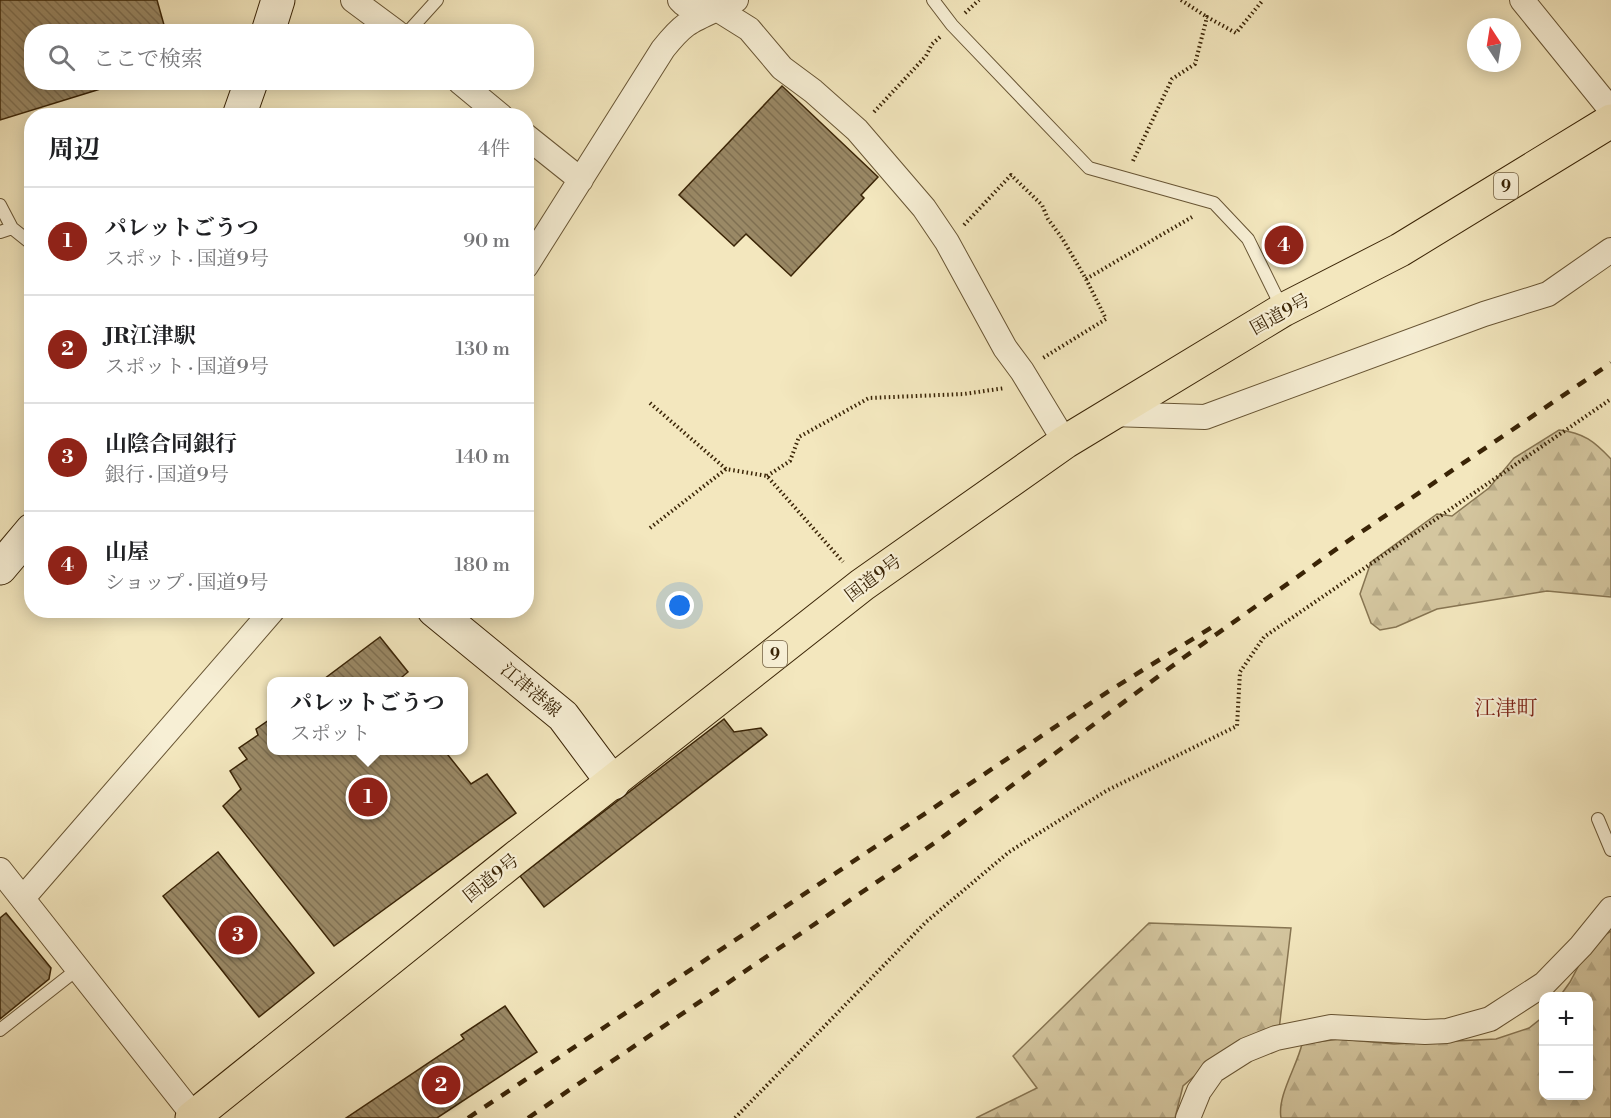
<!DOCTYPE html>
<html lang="ja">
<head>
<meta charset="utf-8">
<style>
  body { margin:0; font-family:"Libre Bodoni","Noto Serif JP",serif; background:#f2f2f2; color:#202124 }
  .controls { position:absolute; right:18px; bottom:18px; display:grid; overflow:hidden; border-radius:12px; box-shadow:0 3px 15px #0003 }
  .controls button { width:54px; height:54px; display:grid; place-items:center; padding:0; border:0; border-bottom:2px solid #e0e0e0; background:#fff; color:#202124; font:30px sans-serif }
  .compass { position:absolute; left:1467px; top:18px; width:54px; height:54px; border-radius:50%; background:#fff; box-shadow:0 3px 15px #0003; rotate:348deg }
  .you { position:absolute; left:680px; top:606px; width:21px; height:21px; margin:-15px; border:4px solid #fff; border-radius:50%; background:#1a73e8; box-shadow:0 0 0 9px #1a73e833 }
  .badge { display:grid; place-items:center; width:39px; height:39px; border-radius:50%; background:#8f2418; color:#fff; font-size:20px; font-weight:700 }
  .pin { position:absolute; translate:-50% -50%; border:3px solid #fff; box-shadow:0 2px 6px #0006 }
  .popup { position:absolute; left:267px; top:677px; width:201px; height:78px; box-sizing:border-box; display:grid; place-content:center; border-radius:12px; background:#fff; filter:drop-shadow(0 2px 4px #0005); font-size:20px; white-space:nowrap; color:#757577 }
  .popup b { font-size:22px; color:#202124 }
  .popup::after { content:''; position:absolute; left:50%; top:100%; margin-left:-12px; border:12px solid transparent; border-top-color:#fff }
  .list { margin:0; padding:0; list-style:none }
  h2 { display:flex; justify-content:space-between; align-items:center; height:78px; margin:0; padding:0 24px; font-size:26px }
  h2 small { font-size:20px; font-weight:400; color:#757577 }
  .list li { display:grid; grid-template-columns:39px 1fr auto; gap:18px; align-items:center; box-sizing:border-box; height:108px; padding:0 24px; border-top:2px solid #e0e0e0 }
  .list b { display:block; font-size:22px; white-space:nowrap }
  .list p { margin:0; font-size:20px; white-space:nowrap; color:#757577 }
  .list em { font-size:20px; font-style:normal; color:#757577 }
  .icon { flex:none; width:33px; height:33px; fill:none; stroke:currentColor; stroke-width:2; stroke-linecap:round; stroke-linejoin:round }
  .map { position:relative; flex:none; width:1611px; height:1118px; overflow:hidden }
  .search { position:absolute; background:#fff; box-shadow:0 3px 15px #0003; left:24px; top:24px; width:510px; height:66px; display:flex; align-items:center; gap:15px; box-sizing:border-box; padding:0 21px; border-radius:24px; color:#757577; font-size:22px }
  .panel { position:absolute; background:#fff; box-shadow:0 3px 15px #0003; left:24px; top:108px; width:510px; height:510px; border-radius:24px }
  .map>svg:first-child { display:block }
  .forest { fill:url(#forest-firs); stroke:#877552; stroke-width:1.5 }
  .building { fill:url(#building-back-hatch); stroke:#3a2406; stroke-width:1.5 }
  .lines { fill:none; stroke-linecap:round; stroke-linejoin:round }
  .service-casing { stroke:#685534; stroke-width:14 }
  .minor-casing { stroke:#685534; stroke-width:26 }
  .secondary-casing { stroke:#3a2406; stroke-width:35 }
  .trunk-casing { stroke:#3a2406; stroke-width:35 }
  .path { stroke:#3a2406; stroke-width:4; stroke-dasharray:1.5 3; stroke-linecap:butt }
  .service { stroke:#f7efd5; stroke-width:12 }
  .minor { stroke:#f7efd5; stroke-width:24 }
  .secondary { stroke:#f7efd5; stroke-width:33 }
  .trunk { stroke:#f3e7be; stroke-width:33 }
  .rail { stroke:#3a2406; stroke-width:4.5; stroke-dasharray:10 10; stroke-linecap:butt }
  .labels { text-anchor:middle; stroke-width:4.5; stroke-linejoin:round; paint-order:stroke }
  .shield { fill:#f7efd5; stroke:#736144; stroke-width:1.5 }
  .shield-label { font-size:16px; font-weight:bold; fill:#3a2406 }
  .street-label { font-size:18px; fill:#3a2406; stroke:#f7efd5 }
  .quarter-label { font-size:21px; fill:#7a1f14; stroke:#f7efd5 }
</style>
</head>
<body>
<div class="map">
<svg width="1611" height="1118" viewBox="0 0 1611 1118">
  <defs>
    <pattern id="forest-firs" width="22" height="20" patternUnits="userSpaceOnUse" patternTransform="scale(1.5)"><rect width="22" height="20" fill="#d4c69f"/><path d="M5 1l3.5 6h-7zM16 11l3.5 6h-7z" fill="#b7aa87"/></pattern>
    <pattern id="building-back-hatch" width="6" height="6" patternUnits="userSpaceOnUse" patternTransform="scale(1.5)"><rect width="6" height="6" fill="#9a8966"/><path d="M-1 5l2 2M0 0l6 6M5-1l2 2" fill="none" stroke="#7f7052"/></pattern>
  </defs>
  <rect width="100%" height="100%" fill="#f3e7be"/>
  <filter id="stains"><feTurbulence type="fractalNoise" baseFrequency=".00333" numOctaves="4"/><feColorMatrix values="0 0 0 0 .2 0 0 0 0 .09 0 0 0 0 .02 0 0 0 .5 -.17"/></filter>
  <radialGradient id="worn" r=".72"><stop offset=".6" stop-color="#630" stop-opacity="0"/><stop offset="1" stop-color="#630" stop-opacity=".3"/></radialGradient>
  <path class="forest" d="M1559 430C1584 433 1594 441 1611 459V597L1547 591 1437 609 1396 627 1380 630 1371 623 1360 594 1371 562 1437 514 1452 516 1489 488 1514 458Z
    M1149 923 1291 928 1279 1030 1219 1055 1183 1086 1175 1118H976L1037 1088 1013 1056Z
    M1611 931V1118H1281C1277 1096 1297 1066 1302 1044L1339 1039 1394 1044 1496 1039 1529 1028 1543 1017 1544 1096H1588V996H1560L1570 982 1590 944Z"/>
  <path class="building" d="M0 0H157L166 32H32V82H123L0 120Z
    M782 86 878 177 861 195 864 198 791 276 746 234 734 246 679 195Z
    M380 637 408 672 396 682H320Z
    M272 718V750H444L471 784 487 774 516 813 334 946 223 806 241 789 230 771 247 759 239 748 258 735 256 729Z
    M724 719 734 732 761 728 767 735 544 907 520 876Z
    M218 852 314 973 259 1017 163 896Z
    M6 913 51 968 49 979 0 1019V918Z
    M505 1006 537 1052 437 1118H346L464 1039 461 1035Z"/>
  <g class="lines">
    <g class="service-casing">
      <path id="service" d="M933 0 952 25 1089 168 1214 203 1248 239 1283 310
        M408 32 437 0
        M0 205 12 228 32 244
        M0 232 12 228
        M1598 819 1611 850
        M0 1030 79 968"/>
    </g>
    <g class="minor-casing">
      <path id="minor" d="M353 0 396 32
        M680 0 684 4 717 9 736 0
        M1522 0 1611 110
        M460 82 501 116
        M526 136 581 180
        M526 266 663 49C683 24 688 22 717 9L749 29 782 68 813 91 857 130 924 208 947 242 1005 348 1022 371 1065 442
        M1111 414 1205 417 1484 314 1548 294 1611 250
        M0 870 194 1116
        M23 898 273 610
        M1188 1118 1199 1091 1213 1071 1246 1050 1276 1038 1331 1027 1425 1032 1447 1031 1490 1019 1544 984 1581 946 1611 909"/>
    </g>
    <g class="secondary-casing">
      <path id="secondary" d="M268 32 278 0
        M239 116 251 82
        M0 568 32 530
        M434 610 563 716 613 783"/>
    </g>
    <g class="trunk-casing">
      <path id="trunk" d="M192 1118 513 860 862 585 1065 442 1283 310 1400 250 1611 121"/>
    </g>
    <path class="path" d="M1181 0 1207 17
      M965 13 979 0
      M874 112 926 56 932 44 940 37
      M1133 161 1172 79 1195 64 1207 17 1236 33 1263 0
      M964 225 1011 175 1042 205 1048 219 1062 238 1086 279 1106 319 1043 358
      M1086 279 1192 217
      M650 403 726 469 767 476 843 562
      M767 476 790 461 799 437 869 398 964 394 1005 388
      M650 528 726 469
      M735 1118 926 922 1009 852 1106 791 1237 726 1240 672 1264 637 1611 399"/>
    <use href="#service" class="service"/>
    <use href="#minor" class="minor"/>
    <use href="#secondary" class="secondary"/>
    <use href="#trunk" class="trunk"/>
    <path class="rail" d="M468 1118 1109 691 1217 624
      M528 1118 936 842 1183 658 1345 543 1611 363"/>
  </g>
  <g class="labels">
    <g class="shield">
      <rect x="1494" y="173" width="24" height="26" rx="4.5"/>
      <rect x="763" y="641" width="24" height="26" rx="4.5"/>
    </g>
    <g class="shield-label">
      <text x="1506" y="192">9</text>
      <text x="775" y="660">9</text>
    </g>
    <g class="street-label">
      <text transform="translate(1280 314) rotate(-29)" y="6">国道9号</text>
      <text transform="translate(873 578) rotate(-37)" y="6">国道9号</text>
      <text transform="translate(531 690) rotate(40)" y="6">江津港線</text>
      <text transform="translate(491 878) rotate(-39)" y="6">国道9号</text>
    </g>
    <g class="quarter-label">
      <text x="1506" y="715">江津町</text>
    </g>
  </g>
  <rect width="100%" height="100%" filter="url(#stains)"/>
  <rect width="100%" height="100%" fill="url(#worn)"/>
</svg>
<div class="controls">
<button>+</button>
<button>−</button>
</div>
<svg class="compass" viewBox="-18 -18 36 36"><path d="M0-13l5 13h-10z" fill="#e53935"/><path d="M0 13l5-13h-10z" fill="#757577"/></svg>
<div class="you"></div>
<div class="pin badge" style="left:368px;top:797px">1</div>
<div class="popup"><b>パレットごうつ</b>スポット</div>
<div class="pin badge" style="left:441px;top:1085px">2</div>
<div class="pin badge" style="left:238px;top:935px">3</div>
<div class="pin badge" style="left:1284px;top:245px">4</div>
<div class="search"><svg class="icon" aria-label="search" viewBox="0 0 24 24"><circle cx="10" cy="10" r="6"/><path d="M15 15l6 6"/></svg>ここで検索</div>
<section class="panel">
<h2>周辺<small>4件</small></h2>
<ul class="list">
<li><span class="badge">1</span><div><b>パレットごうつ</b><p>スポット · 国道9号</p></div><em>90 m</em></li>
<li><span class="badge">2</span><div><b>JR江津駅</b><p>スポット · 国道9号</p></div><em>130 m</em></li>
<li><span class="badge">3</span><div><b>山陰合同銀行</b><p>銀行 · 国道9号</p></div><em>140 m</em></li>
<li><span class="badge">4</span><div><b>山屋</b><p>ショップ · 国道9号</p></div><em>180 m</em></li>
</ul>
</section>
</div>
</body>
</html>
